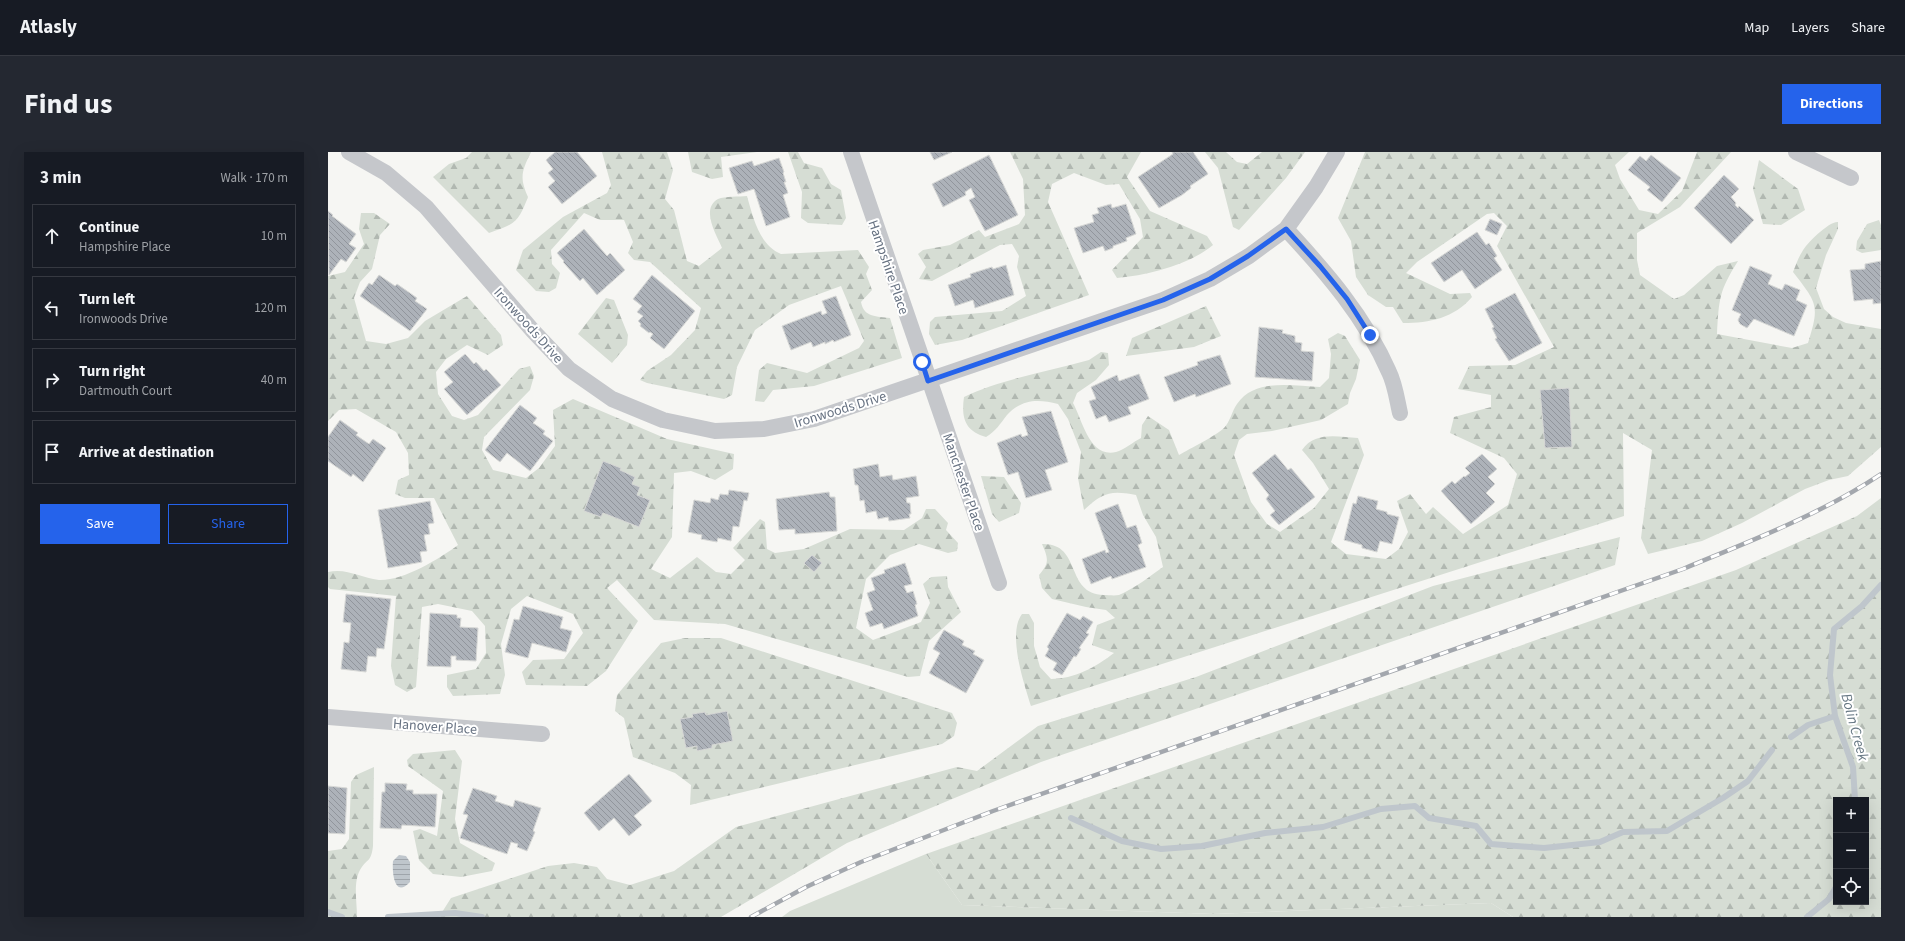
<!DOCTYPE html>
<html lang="en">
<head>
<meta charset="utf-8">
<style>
  body { margin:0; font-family:"Source Sans 3",sans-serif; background:#242831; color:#f1f3f6 }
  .controls { position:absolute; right:12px; bottom:12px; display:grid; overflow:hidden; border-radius:0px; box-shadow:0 4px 16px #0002 }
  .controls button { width:36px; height:36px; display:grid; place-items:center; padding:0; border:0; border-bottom:1px solid #363941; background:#171b24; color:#f1f3f6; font:20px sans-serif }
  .stop { position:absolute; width:12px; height:12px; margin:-9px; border:3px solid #2563eb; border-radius:50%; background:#fff }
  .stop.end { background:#2563eb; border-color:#fff; box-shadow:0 1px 4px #0008 }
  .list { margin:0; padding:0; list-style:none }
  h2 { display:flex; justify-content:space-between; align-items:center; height:52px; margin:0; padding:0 16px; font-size:17px }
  h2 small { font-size:13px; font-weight:400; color:#9ea1a6 }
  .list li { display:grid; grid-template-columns:26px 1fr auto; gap:12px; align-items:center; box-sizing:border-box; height:64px; margin:0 8px 8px; padding:0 8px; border:1px solid #363941; border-radius:0px }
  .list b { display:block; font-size:15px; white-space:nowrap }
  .list p { margin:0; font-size:13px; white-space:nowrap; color:#9ea1a6 }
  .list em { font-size:13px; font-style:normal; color:#9ea1a6 }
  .actions { display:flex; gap:8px; padding:12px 16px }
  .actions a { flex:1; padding:9px 0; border:1px solid #2563eb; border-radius:0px; text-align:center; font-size:14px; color:#2563eb }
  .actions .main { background:#2563eb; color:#fff }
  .icon { flex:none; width:22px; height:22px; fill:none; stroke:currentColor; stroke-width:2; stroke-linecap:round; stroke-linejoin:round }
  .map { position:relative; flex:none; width:1553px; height:765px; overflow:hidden; border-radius:0px }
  header { display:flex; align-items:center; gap:24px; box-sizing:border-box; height:56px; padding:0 20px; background:#171b24; border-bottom:1px solid #363941 }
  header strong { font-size:19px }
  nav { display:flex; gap:22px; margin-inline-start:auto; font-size:14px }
  .intro { display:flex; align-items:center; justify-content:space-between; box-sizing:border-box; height:96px; padding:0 24px }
  h1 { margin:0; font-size:28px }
  .button { padding:10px 18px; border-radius:0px; background:#2563eb; color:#fff; font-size:14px; font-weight:700 }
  main { display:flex; gap:24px; padding:0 24px }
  aside { flex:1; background:#171b24; border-radius:0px; box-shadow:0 4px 16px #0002 }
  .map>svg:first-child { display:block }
  .grass { fill:#d6ddd4 }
  .forest { fill:url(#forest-firs); fill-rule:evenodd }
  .water { fill:url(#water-rules) }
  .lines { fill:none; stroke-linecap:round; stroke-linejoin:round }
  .stream { stroke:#bfc6cc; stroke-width:6 }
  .building { fill:url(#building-back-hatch); stroke:#d7d8d6 }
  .street { stroke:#c5c7cb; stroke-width:16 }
  .rail-casing { stroke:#a3a7ad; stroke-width:4.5 }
  .rail { stroke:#fff; stroke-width:3; stroke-dasharray:9; stroke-linecap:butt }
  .route { stroke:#2563eb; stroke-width:5 }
  .labels { text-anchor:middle; stroke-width:4; stroke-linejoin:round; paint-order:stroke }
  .street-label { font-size:14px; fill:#677282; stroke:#fff }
  .water-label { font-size:15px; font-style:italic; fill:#687985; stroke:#fff }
</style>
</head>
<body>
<header>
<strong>Atlasly</strong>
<nav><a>Map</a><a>Layers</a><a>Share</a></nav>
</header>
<div class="intro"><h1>Find us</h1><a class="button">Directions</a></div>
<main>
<aside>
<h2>3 min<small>Walk · 170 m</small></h2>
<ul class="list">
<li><svg class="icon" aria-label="ahead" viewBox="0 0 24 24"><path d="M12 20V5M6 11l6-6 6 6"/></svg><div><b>Continue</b><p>Hampshire Place</p></div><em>10 m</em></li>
<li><svg class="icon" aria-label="left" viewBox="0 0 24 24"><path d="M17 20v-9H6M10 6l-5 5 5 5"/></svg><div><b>Turn left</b><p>Ironwoods Drive</p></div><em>120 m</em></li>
<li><svg class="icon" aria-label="right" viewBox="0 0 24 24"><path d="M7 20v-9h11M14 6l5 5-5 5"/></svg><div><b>Turn right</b><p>Dartmouth Court</p></div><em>40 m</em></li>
<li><svg class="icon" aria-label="arrive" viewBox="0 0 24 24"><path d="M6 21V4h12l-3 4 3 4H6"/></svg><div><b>Arrive at destination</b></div></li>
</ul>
<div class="actions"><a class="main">Save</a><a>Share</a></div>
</aside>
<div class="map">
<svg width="1553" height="765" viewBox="0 0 1553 765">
  <defs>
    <pattern id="forest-firs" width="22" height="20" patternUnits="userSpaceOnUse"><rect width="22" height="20" fill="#d6ddd4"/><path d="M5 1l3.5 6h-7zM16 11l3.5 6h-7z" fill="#b1b8b1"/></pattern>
    <pattern id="water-rules" width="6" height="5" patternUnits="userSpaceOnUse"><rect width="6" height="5" fill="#bfc6cc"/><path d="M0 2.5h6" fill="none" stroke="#9fa5ab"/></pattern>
    <pattern id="building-back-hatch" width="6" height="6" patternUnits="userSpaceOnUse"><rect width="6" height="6" fill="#adb2b9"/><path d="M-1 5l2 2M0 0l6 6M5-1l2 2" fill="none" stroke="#91959c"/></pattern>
  </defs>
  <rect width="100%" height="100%" fill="#f6f6f3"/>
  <path class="grass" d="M598 702 634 753 886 762 1163 751 1185 765H454L462 759Z"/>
  <path class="forest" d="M144 0H203C194 19 191 25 200 45 190 71 187 72 161 81L105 25 121 12 138 6Z
    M274 0H339L345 18 337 47 346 58 359 109 371 114 394 96C389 84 372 57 390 47 397 44 411 45 419 44 425 65 431 93 453 102L530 98 541 115 538 122 544 138 533 150C536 166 549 164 562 166L574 206 486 234 445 238 436 250 427 249 431 218 439 211 479 221 531 196 536 189 513 134 461 153 427 178 409 215 404 243 396 247 319 231 312 228 319 219 343 203 367 178 373 156 322 110 306 108 300 101 305 90 296 68H272L256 61 223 98 224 112 232 121 228 136 221 140 208 139 188 118 195 98 235 65 279 41 283 33Z
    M360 0H429L393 5 395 25 384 27 364 20Z
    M460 0H470L476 11 494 16 503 32 513 38 518 66 514 73 480 71 473 66 474 40Z
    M682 0H813L799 25 822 59 879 84 885 93C861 113 821 123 789 126L784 118 815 85 812 67 791 32 778 33 746 21 724 32 720 50 761 143 634 188 607 193 601 182 602 170 607 165 674 159 698 144 689 115 691 104 684 92 672 93 604 129 591 127 598 115 590 102 595 98 622 93 651 78 657 85 691 72 697 63 695 27Z
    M877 0H898L909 10 919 12 934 0H977L958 26 911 78 905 75 890 16Z
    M1037 0H1301L1287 13 1292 27 1311 58 1330 62 1354 39 1369 0H1403L1352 55 1309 81V108L1312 123 1346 147 1356 143 1389 114 1410 109C1391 139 1391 147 1389 182L1464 196 1480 191C1492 153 1489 151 1465 120 1468 113 1470 106 1474 100 1478 92 1501 69 1510 70V77L1498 103 1488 136 1496 157 1505 165 1518 171 1553 177V295L1520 324 1501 328 1477 337 1414 371 1374 389 1320 402 1313 386 1324 298 1295 281 1296 364 703 554C696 531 679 482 694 462H701L706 471V494L712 515 723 527C746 527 768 515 786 501L764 493 769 473 787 466 778 458 758 455 724 447 714 436 711 423C722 411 720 406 714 392 755 391 736 442 776 443 780 443 786 444 791 443 807 436 821 425 835 415L828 385 815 363 808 343C783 338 775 340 756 358L750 326 753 300 740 267 730 252C710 247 694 247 679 263 672 272 668 279 658 285 637 279 633 266 636 245 675 226 720 220 761 208L773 200 780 201 781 213 768 228 749 241 745 251C755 269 761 306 788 300 796 298 805 290 813 286L814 273 820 264 841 278 851 303C863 296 886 285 896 276 902 270 904 259 909 252 927 226 964 234 992 235L1001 226 1003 202 1000 187 1010 181 1017 184 1032 208 1028 227 1022 241 1020 252 993 268 944 279 919 282 911 288 906 303 923 350 939 372 952 380 986 356 1001 337 985 311 974 298C987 279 1010 285 1030 286L1036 303 1003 390 1018 402 1058 407 1071 397 1080 380 1069 349 1082 342 1098 362 1105 355 1135 382 1180 353 1189 322 1176 306 1122 281 1126 265 1163 255V243L1130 237 1141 214 1187 213 1226 195 1169 94 1179 74 1166 61 1159 62 1089 110 1078 121 1122 142 1142 141 1144 145C1126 166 1102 171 1075 171L1065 155H1058L1040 143 1028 125 1023 89 1010 66Z
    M1431 8 1470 37 1477 58 1453 73 1435 72 1425 37Z
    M33 61H46L62 72 52 83 44 117 32 130 26 146 38 189 58 192 80 186 97 169 139 144 173 183 175 193 160 203 139 193 118 207 108 220 110 242 124 264 136 268 150 263 191 217 202 214 206 224 202 238 156 285 154 298 165 318 198 326 211 316 227 294 225 258 245 247 339 287 406 302 405 317 387 328 363 319 346 321 344 385 323 417 342 426 369 405 388 420 403 422 417 408 405 396 432 367 437 370 439 397 447 401 476 397 522 377 576 378 594 366 598 357H607L620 371 618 378 630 391 629 399 620 401 591 392 562 403 538 427 528 476 545 488 593 470 602 451 595 432 603 425 619 424 620 435 633 460 601 489 592 524 580 525 397 472 326 468 289 428 279 436 310 469 278 519 259 534 198 533 194 520 205 508 236 507 255 481 245 462 199 444 183 457 173 492 177 523 172 542 125 544 119 535V523L148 517 158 501 157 474 144 459 110 452 94 455 88 535 79 540 67 533 63 514 68 444 2 437 0 435V420C20 416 32 426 51 428 75 429 111 407 130 393L106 346H77L67 342 70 328 81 323 80 301 68 280 28 257 11 258 0 269V124L17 120 36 92 31 77Z
    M1551 68 1553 73V98L1534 101 1528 98 1529 89 1539 72Z
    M278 146 286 148 300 183 299 193 284 211 250 182Z
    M878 154 893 184 866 195 798 204 804 186Z
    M653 324 676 325 693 351 691 361 671 370 664 362Z
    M1553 346V765H1185L1163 751 886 762 634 753 598 702 1408 418 1529 364ZM1508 648H1538V750H1508Z
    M1292 385 1287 413 713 610 519 691 393 765H111L123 746 220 714 246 711 269 715 279 727 302 733 346 719 408 675 629 615 649 619 710 574 868 525 1105 434Z
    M357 486H393L624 561 629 571 626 584 614 592 362 653 363 633 347 621 305 605 296 566 287 559 289 543 333 491Z
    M127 598 134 609 127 667 132 691 167 711 164 719 133 725 105 722 91 708 85 679 92 677 109 684 115 639 80 614 79 608 85 602Z
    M46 615 45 694C43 711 39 706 32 718 25 731 29 750 29 765H0V699L14 697 21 687 23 630 28 623Z"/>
  <path class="water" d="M71 703 78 704 82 710V730C66 747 64 720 65 709Z"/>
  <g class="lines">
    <path class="stream" d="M1463 585 1480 573 1507 564
      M1527 648 1525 615 1507 564 1502 523 1506 477 1534 454 1553 433
      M743 666 794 689 833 697 874 694 937 681 995 675 1053 657 1087 654 1101 666 1148 674 1163 692 1216 696 1272 690 1295 680 1339 679 1395 646 1420 629 1444 598
      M0 760 14 765
      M60 765 127 761 154 765
      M1479 765 1501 747 1508 735"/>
  </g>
  <path class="building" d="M227 0H249L269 24 234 52 220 35 227 29 220 21 225 17 218 8Z
    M602 0H624L606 8Z
    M844 0H865L880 22 862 34 863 36 854 43 831 56 810 25 845 2Z
    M661 3 690 63 657 79 641 48 647 45 643 36 637 40 638 43 615 55 604 32Z
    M1323 3 1353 26 1334 50 1319 38 1322 35 1300 18 1312 4 1318 9Z
    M451 6 456 20 455 21 458 30H456L460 41 455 43 462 65 438 74 426 37 410 42 401 16 424 9 426 14Z
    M1396 23 1411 37 1403 45 1408 51 1407 53 1410 56 1411 54 1426 68 1403 92 1366 56Z
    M783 52 784 56 798 52 808 82 798 86 799 89 785 94V96L777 99 775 94 755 101 746 76 766 70 764 63 771 61 769 56Z
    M0 59 5 63 4 64 28 82 21 92 28 96 18 110 13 107 1 123Z
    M1162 67 1174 72 1169 83 1157 78Z
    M256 77 279 104 282 101 297 118 269 143 255 126 252 129 235 110 236 109 229 101Z
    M1149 80 1158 93 1161 91 1169 104 1166 106 1174 118 1147 137 1134 118 1116 130 1103 111Z
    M1553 109V151L1545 152V147L1526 149 1522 118 1537 117V112Z
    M678 113 686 143 647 156 645 148 627 154 620 133 643 125 642 122 664 115 665 117Z
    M1422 114 1444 123 1440 132 1454 138 1457 132 1472 138 1468 148 1479 153 1466 184 1426 167 1419 176 1412 172 1410 168 1413 162 1404 158Z
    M51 123 67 134 69 132 89 146 87 149 99 157 82 179 32 144 41 131 44 133Z
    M324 123 367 159 336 197 322 186 325 182 322 180 321 181 312 174 313 172 310 169 315 164 309 160 314 154 305 147Z
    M1187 141 1214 191 1181 209 1167 187 1169 186 1164 176 1166 175 1157 157Z
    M508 144 523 183 506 190 505 188 497 192V190L485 195 483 190 463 198 454 174 493 159 494 163 499 161 494 149Z
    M931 175 955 178 954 181 967 184V190L974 191 973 199 986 200 984 229 927 225Z
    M137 202 146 212 148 210 156 219 158 217 173 233 139 263 116 237 125 230 116 220Z
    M892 203 903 232 868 245 867 242 846 250 836 225 870 213 869 210Z
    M811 222 821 247 800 255 803 262 781 270 778 263 768 267 761 249 768 247 763 235 789 223 791 229Z
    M1241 236 1244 295 1217 296 1212 238Z
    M192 253 209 266 205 271 217 279 215 282 225 289 202 319 179 301 172 310 157 298Z
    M723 259 740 310 717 318 724 338 698 346 690 320 680 323 669 291 693 282 694 285 700 283 694 265Z
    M12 268 30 281 28 283 41 292 45 287 58 296 35 330 25 322 23 325 0 309V285Z
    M947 302 960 318 963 316 987 345 951 373 942 363 947 359 938 347 941 343 924 321Z
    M1154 302 1169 317 1160 325 1167 332 1158 341 1167 350 1143 372 1113 339 1124 329 1127 332 1136 324 1137 325 1142 321 1137 316Z
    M275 309 293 316 292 318 307 325 304 332 312 335 309 343 322 348 311 375 275 361 273 365 256 359Z
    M550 312 552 325 564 323 565 328 588 324 591 344 578 346 579 351H582L583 362H581L582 366 561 369 560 365 550 367 548 359 538 361 536 348 532 349 530 333H527L525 317Z
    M401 338 421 341 419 349 416 348 411 375 405 374 403 389 390 386 389 390 373 387 374 383 360 380 366 348 382 351 383 346 390 348 392 342 400 343Z
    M501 340 502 345H507L509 379 467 382V377L451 378 448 347Z
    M1030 344 1050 349 1048 357 1059 360V362L1071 365 1064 392 1052 389 1049 400 1034 396V393L1016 388 1025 351 1028 352Z
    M102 349 106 371 100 372 102 382 96 383 99 399 92 400 94 410 60 416 50 358Z
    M790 352 799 376 808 373 814 391 810 393 818 415 784 427 783 424 763 432 754 407 777 398 778 401 781 400 767 361Z
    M484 403 494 411 486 420 476 411Z
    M577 411 584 432 576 434 579 441 585 439 589 452 587 453 590 464 556 477 554 471 542 475 537 461 545 458 539 441 547 438 543 426 557 421 556 418Z
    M18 442 63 447 56 497 49 496 48 505 40 504 38 520 13 517 16 490 21 491 23 471 15 470Z
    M195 454 235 465 232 476 244 479 238 500 204 491 200 506 177 500 186 467 191 468Z
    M102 461 129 463V466H133L132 475 150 476 148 509 128 508V504H123V515L99 514Z
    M739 461 752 468 755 464 765 470 758 481 761 482 751 496 753 497 748 505 746 504 734 523 725 518 729 511 717 504 721 497 719 495Z
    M616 478 636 489 634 493 647 499 645 502 656 508 638 541 601 521 612 501 605 497Z
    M399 559 405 589 384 593V596L369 599V594L358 596 352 567 365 565 364 562 377 560 378 563Z
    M301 622 324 649 306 664 314 673 301 684 286 666 271 679 256 661Z
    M57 631 79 632 78 638H85V642H109L107 675 74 673 73 677 52 676 54 640H57Z
    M0 634 19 636 17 682 0 681Z
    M145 636 169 644 167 649 185 655 187 648 213 656 205 679 207 680 199 699 189 695 190 692 183 690 179 702 132 686 140 663 135 662Z"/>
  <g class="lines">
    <path class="street" d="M21 0 58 21 98 55 205 179 241 217 284 247 335 268 387 279 436 277 486 267 835 148 882 127 921 104 958 77 988 35 1009 0
      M523 0 671 431
      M1468 0 1523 26
      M958 77C998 120 1037 165 1061 220 1067 232 1069 248 1072 261
      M0 565 214 582"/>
    <g class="rail-casing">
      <path id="rail" d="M423 765 478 735 533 710 665 659 1355 417C1422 389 1492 363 1553 322"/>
    </g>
    <use href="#rail" class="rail"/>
  </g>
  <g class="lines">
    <path class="route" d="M594 210 600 229 835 148 882 127 920 104 958 77 992 114 1019 147 1042 183"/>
  </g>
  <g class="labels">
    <g class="street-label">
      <text transform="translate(561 115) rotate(71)" y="5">Hampshire Place</text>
      <text transform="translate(201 173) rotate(48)" y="5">Ironwoods Drive</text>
      <text transform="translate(512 257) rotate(-17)" y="5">Ironwoods Drive</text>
      <text transform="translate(636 330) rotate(71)" y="5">Manchester Place</text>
      <text transform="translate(107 574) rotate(4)" y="5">Hanover Place</text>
    </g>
    <g class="water-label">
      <text transform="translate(1527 575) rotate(75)" y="5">Bolin Creek</text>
    </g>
  </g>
</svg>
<div class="controls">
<button>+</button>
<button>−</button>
<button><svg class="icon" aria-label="locate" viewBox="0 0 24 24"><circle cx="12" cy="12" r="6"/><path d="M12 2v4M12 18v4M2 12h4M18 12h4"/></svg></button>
</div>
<div class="stop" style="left:594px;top:210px"></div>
<div class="stop end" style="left:1042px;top:183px"></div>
</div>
</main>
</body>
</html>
